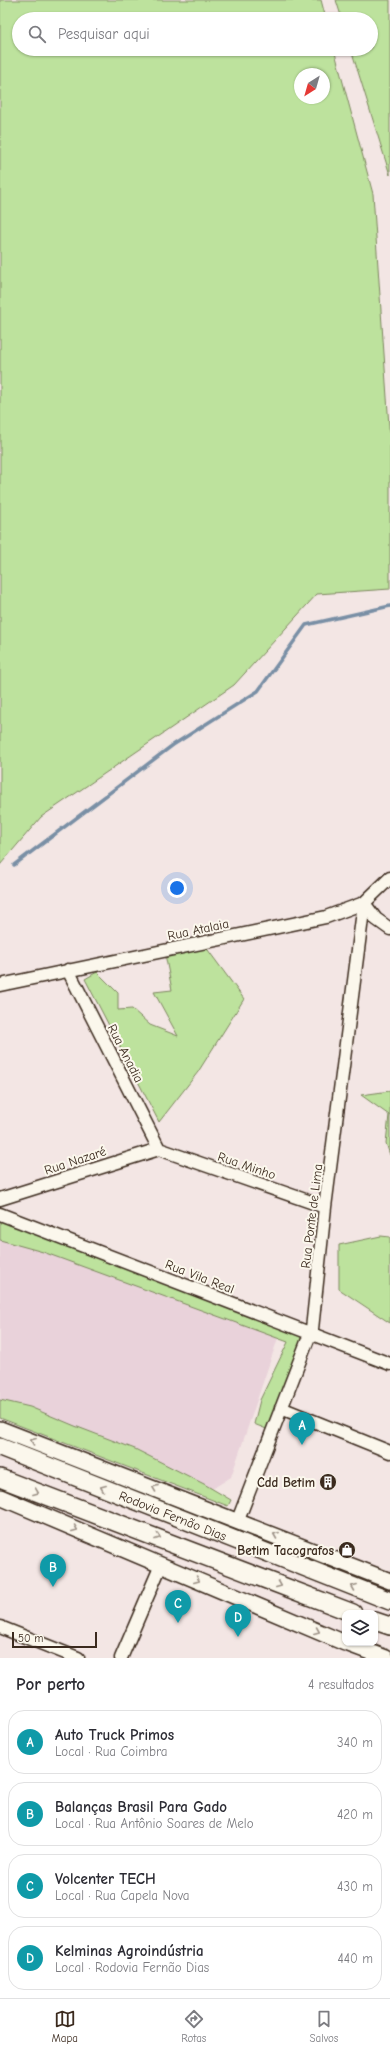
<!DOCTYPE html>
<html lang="pt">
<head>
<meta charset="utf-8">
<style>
  body { margin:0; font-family:"Comic Neue",sans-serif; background:#f7f7f7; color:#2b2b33 }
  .controls { position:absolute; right:12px; bottom:12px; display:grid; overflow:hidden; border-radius:8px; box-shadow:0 1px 3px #0004 }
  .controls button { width:36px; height:36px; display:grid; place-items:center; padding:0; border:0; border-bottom:1px solid #e1e1e2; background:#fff; color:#2b2b33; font:20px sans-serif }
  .compass { position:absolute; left:294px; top:68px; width:36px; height:36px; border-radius:50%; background:#fff; box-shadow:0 1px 3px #0004; rotate:217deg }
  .scale { position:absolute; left:12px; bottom:10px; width:85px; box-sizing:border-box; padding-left:4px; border:2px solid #3b2a1e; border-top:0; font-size:11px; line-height:14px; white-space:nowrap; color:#3b2a1e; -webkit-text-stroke:3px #fbf7ec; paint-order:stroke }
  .you { position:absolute; left:177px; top:888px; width:14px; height:14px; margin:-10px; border:3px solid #fff; border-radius:50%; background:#1a73e8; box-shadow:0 0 0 6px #1a73e833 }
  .badge { display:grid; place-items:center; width:26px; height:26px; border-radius:50%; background:#3b2a1e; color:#fff; font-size:13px; font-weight:700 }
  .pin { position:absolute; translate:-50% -33px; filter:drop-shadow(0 1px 2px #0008) }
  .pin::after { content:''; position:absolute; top:21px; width:14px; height:12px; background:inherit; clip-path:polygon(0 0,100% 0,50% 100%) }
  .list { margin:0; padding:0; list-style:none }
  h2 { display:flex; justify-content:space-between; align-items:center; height:52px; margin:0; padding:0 16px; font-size:17px }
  h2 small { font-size:13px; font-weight:400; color:#7c7c81 }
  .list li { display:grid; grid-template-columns:26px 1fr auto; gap:12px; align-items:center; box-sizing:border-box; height:64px; margin:0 8px 8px; padding:0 8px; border:1px solid #e1e1e2; border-radius:16px }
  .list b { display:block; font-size:15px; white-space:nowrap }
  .list p { margin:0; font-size:13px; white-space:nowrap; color:#7c7c81 }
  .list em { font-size:13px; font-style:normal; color:#7c7c81 }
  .icon { flex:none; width:22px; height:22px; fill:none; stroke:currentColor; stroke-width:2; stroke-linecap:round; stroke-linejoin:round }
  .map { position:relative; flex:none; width:390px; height:1658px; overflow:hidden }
  .search { position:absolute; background:#fff; box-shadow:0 1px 3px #0004; left:12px; right:12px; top:12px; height:44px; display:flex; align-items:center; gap:10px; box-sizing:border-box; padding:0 14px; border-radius:22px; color:#7c7c81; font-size:15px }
  .sheet { height:340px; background:#fff }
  nav { display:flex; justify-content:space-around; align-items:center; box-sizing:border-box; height:56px; border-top:1px solid #e1e1e2; background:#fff; font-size:11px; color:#7c7c81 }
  nav a { display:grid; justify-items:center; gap:2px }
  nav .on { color:#3b2a1e }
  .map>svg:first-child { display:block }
  .built { fill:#e9d2da }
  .green { fill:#bde29d; stroke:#7c865e; fill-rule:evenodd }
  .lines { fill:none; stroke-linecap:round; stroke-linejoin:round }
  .stream { stroke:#798fa5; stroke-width:3.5 }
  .minor-casing { stroke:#3b2a1e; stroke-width:15 }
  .major-casing { stroke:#3b2a1e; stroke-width:18 }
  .highway-casing { stroke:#3b2a1e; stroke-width:20 }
  .minor { stroke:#fbf7ec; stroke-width:12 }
  .major { stroke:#fbf7ec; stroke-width:15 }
  .highway { stroke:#fbf7ec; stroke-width:17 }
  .oneway { stroke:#9b9085 }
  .labels { text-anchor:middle; stroke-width:4; stroke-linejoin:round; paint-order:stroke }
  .street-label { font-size:13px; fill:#3b2a1e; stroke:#fbf7ec }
  .poi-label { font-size:13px; font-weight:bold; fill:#3b2a1e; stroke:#fbf7ec; text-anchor:end }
</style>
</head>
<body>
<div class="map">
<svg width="390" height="1658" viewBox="0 0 390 1658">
  <rect width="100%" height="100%" fill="#f3e6e4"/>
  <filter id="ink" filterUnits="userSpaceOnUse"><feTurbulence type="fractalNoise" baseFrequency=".025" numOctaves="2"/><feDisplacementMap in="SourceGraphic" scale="8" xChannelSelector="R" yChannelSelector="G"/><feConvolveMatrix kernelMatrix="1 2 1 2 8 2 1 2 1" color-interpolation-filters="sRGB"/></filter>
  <g filter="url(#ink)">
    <path class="built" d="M0 1227 281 1329 231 1477 209 1491 0 1407Z"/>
    <path class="green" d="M0 0H321L326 19H19V49H334L373 194 390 441V589L317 594 234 685 41 817 0 865ZM300 74H324V98H300Z
      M336 0H390V175L351 49H371V19H342Z
      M205 946 244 999 198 1072 159 1122 85 979 97 972 118 993V1010L132 1009 150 1025 178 1036 154 992 172 990 165 954Z
      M390 1091V1155L386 1143 389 1115 361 1095Z
      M0 1218 307 1331 269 1430 254 1424 260 1400 288 1342 43 1252 0 1240Z
      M381 1236 390 1237V1323L339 1289V1245Z
      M0 1400 30 1407 75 1426 135 1449 204 1484 231 1500 228 1506 0 1418Z"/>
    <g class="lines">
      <path class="stream" d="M14 865 173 745 258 691 306 625 390 606"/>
      <g class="minor-casing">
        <path id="minor" d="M364 903 376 919 390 929
          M68 970 159 1149
          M0 985 326 917 364 903 390 878
          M159 1149 325 1207
          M0 1199 159 1149
          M0 1214 390 1364
          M281 1408 390 1452
          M238 1520 312 1329 325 1207 364 903
          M0 1627 78 1658
          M121 1658 161 1565"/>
      </g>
      <g class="major-casing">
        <path id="major" d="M0 1429 390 1581
          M0 1497 345 1643
          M346 1643 386 1658"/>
      </g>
      <g class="highway-casing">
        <g id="highway">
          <path id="s1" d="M0 1447 390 1601"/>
          <path d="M0 1478 353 1613"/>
          <path d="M375 1621 390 1626"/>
        </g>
      </g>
      <use href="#minor" class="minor"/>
      <use href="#major" class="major"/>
      <use href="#highway" class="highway"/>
    </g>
    <defs><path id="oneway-chevron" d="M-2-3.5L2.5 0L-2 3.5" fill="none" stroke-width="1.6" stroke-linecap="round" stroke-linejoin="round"/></defs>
    <g class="oneway">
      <use href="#oneway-chevron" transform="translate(33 1441) rotate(-159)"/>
      <use href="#oneway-chevron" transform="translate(103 1488) rotate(-158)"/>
      <use href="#oneway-chevron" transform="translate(155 1488) rotate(-159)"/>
      <use href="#oneway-chevron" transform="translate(36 1492) rotate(21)"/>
      <use href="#oneway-chevron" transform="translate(75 1529) rotate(23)"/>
      <use href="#oneway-chevron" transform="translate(276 1535) rotate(-158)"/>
      <use href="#oneway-chevron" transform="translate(158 1537) rotate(20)"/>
      <use href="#oneway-chevron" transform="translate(197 1580) rotate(23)"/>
      <use href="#oneway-chevron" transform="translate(279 1585) rotate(22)"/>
      <use href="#oneway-chevron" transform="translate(354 1587) rotate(-158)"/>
      <use href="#oneway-chevron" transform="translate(317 1631) rotate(23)"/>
    </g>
  </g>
  <defs>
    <g id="building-disc" transform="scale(0.9)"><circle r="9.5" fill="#3b2a1e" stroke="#fbf7ec"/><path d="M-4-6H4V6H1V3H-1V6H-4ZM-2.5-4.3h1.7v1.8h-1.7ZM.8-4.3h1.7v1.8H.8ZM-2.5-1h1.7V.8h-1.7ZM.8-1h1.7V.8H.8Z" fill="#fff"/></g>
    <g id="shop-disc" transform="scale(0.9)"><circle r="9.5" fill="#3b2a1e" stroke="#fbf7ec"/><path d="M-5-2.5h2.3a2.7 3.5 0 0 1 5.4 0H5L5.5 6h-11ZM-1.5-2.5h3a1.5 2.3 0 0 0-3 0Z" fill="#fff"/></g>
  </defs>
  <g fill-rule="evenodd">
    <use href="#building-disc" x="328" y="1482"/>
    <use href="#shop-disc" x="347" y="1550"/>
  </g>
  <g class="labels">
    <g class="street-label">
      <text transform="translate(198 929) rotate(-12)" y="5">Rua Atalaia</text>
      <text transform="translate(126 1053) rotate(63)" y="5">Rua Anadia</text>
      <text transform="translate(75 1160) rotate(-18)" y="5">Rua Nazaré</text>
      <text transform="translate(247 1165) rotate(19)" y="5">Rua Minho</text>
      <text transform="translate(311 1216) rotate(-83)" y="5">Rua Ponte de Lima</text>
      <text transform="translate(200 1276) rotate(21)" y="5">Rua Vila Real</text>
      <text dy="5" stroke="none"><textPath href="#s1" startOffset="186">Rodovia Fernão Dias</textPath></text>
    </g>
    <g class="poi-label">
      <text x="315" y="1487">Cdd Betim</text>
      <text x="334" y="1555">Betim Tacografos</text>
    </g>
  </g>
</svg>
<div class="controls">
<button><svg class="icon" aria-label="layers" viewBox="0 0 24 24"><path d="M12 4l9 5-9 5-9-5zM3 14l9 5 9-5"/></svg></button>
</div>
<svg class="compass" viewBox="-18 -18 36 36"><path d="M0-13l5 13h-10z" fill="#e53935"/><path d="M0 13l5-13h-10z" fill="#7c7c81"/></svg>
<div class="scale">50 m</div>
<div class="you"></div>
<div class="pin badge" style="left:302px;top:1445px;background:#0f9aa8">A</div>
<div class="pin badge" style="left:53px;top:1587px;background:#0f9aa8">B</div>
<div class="pin badge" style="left:178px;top:1623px;background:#0f9aa8">C</div>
<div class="pin badge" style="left:238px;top:1637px;background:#0f9aa8">D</div>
<div class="search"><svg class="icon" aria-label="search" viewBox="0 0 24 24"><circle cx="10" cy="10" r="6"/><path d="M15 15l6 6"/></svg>Pesquisar aqui</div>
</div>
<section class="sheet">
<h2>Por perto<small>4 resultados</small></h2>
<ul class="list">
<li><span class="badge" style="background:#0f9aa8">A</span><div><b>Auto Truck Primos</b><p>Local · Rua Coimbra</p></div><em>340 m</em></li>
<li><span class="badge" style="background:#0f9aa8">B</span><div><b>Balanças Brasil Para Gado</b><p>Local · Rua Antônio Soares de Melo</p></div><em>420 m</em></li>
<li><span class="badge" style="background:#0f9aa8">C</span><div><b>Volcenter TECH</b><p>Local · Rua Capela Nova</p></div><em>430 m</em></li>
<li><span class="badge" style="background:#0f9aa8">D</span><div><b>Kelminas Agroindústria</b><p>Local · Rodovia Fernão Dias</p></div><em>440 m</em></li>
</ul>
</section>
<nav>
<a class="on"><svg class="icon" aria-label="map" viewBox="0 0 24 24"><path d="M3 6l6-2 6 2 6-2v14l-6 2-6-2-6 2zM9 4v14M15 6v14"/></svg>Mapa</a>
<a><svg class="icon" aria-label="directions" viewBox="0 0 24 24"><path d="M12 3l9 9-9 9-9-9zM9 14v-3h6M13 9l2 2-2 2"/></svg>Rotas</a>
<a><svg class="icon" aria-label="saved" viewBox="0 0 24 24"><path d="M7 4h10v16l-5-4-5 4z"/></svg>Salvos</a>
</nav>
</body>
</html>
